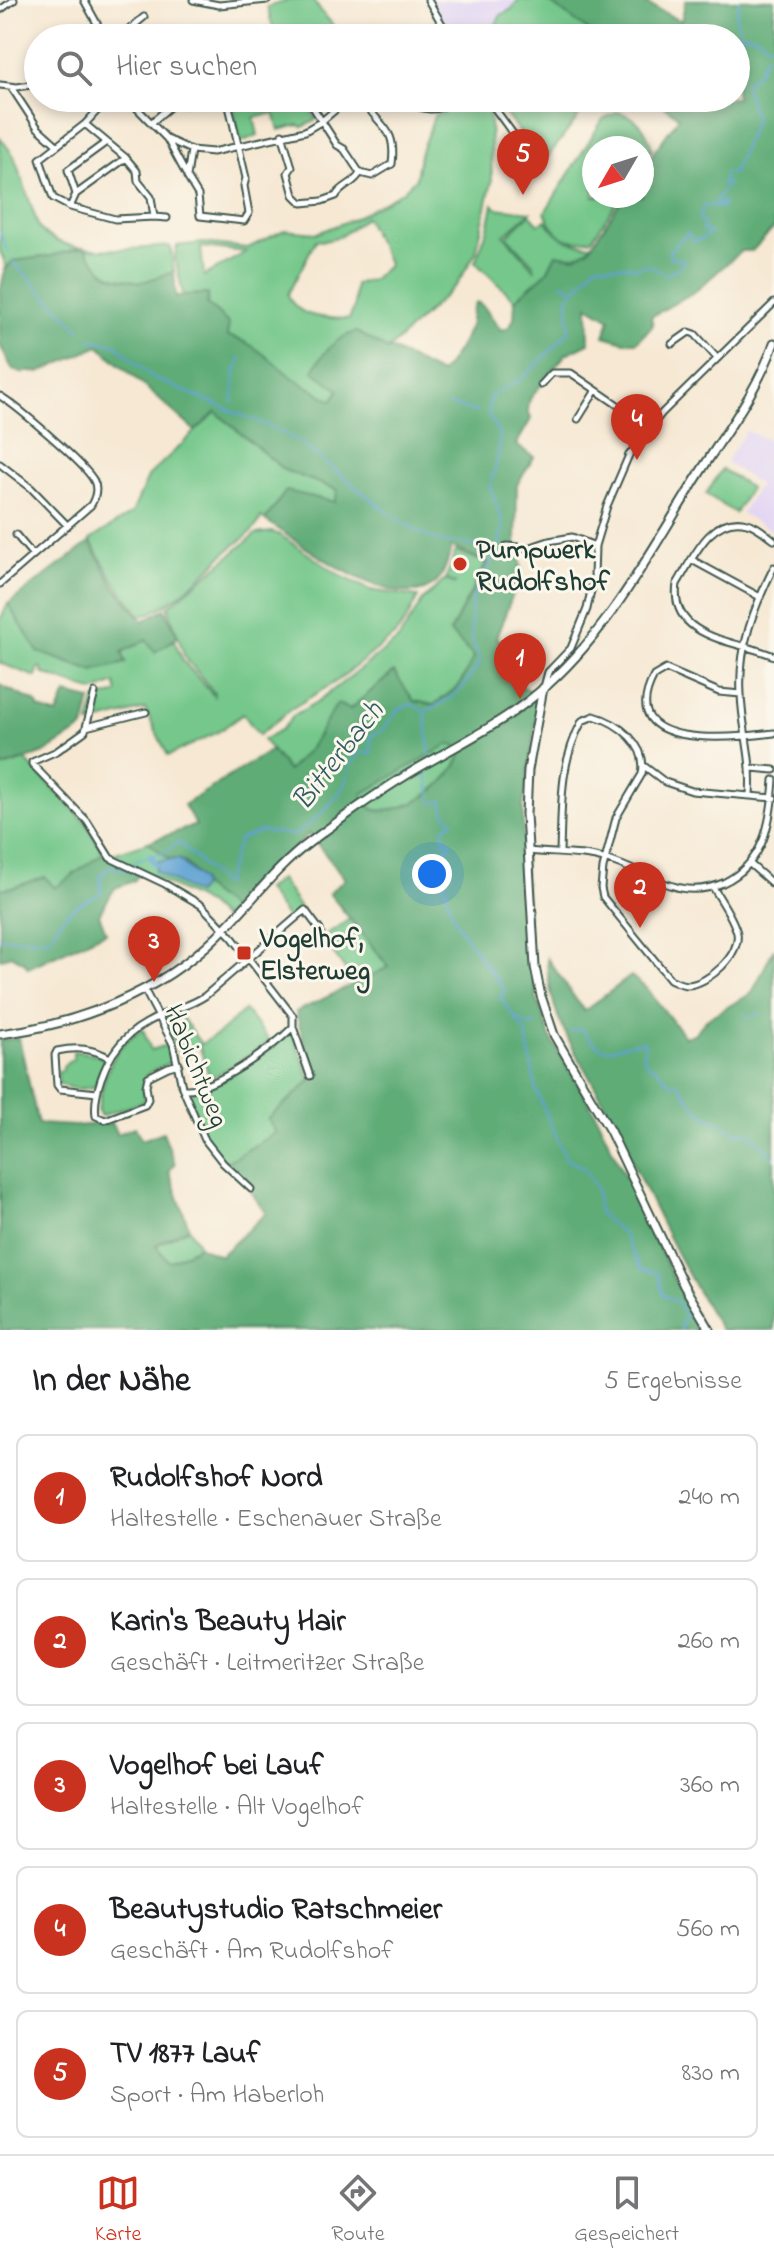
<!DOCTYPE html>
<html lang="de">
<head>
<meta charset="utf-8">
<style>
  body { margin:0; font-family:"Indie Flower",sans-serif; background:#f2f2f2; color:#202124 }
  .compass { position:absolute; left:582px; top:136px; width:72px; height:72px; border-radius:50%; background:#fff; box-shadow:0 4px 12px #0003; rotate:231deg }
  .you { position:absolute; left:432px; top:874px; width:28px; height:28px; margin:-20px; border:6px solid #fff; border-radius:50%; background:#1a73e8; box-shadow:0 0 0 12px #1a73e833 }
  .badge { display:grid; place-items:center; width:52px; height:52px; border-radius:50%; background:#c8321e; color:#fff; font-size:26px; font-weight:700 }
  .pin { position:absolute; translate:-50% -66px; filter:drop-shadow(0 2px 4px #0008) }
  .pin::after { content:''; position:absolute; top:42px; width:28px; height:24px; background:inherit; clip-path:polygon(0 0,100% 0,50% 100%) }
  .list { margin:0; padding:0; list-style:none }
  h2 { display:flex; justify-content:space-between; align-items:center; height:104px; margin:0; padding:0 32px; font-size:34px }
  h2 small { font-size:26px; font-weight:400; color:#757577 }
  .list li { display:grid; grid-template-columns:52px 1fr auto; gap:24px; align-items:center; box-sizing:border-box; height:128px; margin:0 16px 16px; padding:0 16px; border:2px solid #e0e0e0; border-radius:12px }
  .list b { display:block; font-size:30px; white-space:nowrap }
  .list p { margin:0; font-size:26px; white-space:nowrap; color:#757577 }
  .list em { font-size:26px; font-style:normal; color:#757577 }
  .icon { flex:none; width:44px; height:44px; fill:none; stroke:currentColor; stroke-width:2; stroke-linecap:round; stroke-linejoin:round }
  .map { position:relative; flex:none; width:774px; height:1330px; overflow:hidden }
  .search { position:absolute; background:#fff; box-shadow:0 4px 12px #0003; left:24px; right:24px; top:24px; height:88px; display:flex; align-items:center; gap:20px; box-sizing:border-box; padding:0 28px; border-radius:44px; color:#757577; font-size:30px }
  .sheet { height:824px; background:#fff }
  nav { display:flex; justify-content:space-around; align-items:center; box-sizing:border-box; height:112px; border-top:2px solid #e0e0e0; background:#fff; font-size:22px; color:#757577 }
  nav a { display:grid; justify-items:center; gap:4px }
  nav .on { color:#c8321e }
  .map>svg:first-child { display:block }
  .built { fill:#e1d4f4 }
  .green { fill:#74c78b; stroke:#4a8260; stroke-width:2; fill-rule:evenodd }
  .forest { fill:#5fac77; stroke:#3f7456; stroke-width:2; fill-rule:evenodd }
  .water { fill:#5fa2d3; stroke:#3f7084; stroke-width:2 }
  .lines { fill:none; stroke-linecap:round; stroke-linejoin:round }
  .stream { stroke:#5fa2d3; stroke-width:2 }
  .canal { stroke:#5fa2d3; stroke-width:6 }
  .street-casing { stroke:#3f574c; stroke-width:9 }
  .secondary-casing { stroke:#3f574c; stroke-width:11 }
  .street { stroke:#fff; stroke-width:5 }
  .secondary { stroke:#fff; stroke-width:7 }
  .poi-dot { fill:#c8321e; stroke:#fbf7ec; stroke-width:3 }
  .labels { text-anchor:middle; stroke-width:6; stroke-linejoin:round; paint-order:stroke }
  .poi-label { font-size:28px; font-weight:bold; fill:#1f3d34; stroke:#fbf7ec; text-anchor:start }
  .street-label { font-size:28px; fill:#1f3d34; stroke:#fbf7ec }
  .water-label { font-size:30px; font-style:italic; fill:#325b64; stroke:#fbf7ec }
</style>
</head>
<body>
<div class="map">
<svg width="774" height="1330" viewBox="0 0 774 1330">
  <rect width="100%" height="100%" fill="#fbf7ec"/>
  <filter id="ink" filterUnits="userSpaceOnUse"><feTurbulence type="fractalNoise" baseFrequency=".0125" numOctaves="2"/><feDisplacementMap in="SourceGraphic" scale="16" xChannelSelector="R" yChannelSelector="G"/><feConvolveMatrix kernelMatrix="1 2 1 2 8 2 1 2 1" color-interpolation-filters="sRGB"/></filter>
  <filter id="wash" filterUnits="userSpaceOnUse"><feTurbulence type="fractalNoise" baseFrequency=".006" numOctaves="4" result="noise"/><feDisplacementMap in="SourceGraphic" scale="32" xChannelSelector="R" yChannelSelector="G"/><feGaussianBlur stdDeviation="1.8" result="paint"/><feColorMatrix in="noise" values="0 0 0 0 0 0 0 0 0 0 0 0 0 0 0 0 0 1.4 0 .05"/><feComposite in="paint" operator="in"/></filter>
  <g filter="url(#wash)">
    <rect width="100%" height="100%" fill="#f6e8d3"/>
    <path class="built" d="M431 0H518L512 9 501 15 488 38H453Z
      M746 431 774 442V532L741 513 759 485 726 462Z"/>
    <path class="green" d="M290 0H312L342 36 351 29 358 38H276L267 7Z
      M518 0H546L599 38H488L501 15 512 9Z
      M262 98H303L316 118 315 121 303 127 299 125 279 130 274 113 254 118 258 135 243 141 240 138 233 107 235 104Z
      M463 98H483L487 104 490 120 492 181 476 252 457 284 388 350 357 332 339 390 332 401C319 393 305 386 292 377 270 361 255 342 226 336L229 324 207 304 208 294 183 295 175 257 177 246 203 243 248 248 284 230 317 233 353 219 402 192 416 178 420 154 435 114C448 113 454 108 463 98ZM365 217 389 265 372 280 355 284 354 308 349 319C327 318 296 319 288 294L316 240C336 244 351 229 365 217ZM201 247 246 252 204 276Z
      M492 98H566L565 101 579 116 547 158 540 157Z
      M618 112C639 118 646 128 652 149L642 164V148H594V196H621L592 239C566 245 555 236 545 212L603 119Z
      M0 137 14 156 39 228C64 258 133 249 169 246L171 248 174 272 139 283C132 279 127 280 119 278 103 276 94 260 84 248L51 256 13 261 5 270 6 265 0 251Z
      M493 204 496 208 531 212 504 235 535 270 533 264 507 236 530 214 539 224 546 220C558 239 570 244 592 245 583 258 570 257 556 254L547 272 515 300 475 262 488 228Z
      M216 412 284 470 338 490 335 502 286 491 265 520 261 517C255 535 234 543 222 556 203 576 168 609 141 616L116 584 90 540 132 513 149 475Z
      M722 469 750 488 735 513 706 494Z
      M272 532 280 535 341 576 370 590 418 597 404 624 395 635 337 681 291 709 259 735 243 714 218 732 168 756 145 709 89 724 96 699 118 693 115 683 96 691 89 690 42 673V668L39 667 36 677 0 663V620L8 604 38 652 92 671 125 663 122 652 146 639 155 651 174 640 183 661 214 696V693L185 657 168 607 256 534Z
      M456 551 486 563 450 632 474 657 459 686 434 705 414 701 393 673 350 709 337 704 310 748 288 771 263 740 282 729 294 715 317 702 398 640 423 600 445 580 456 584 446 579Z
      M449 744 455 745 462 754C449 783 422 804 390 810 374 812 367 810 362 794Z
      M25 760 85 821 103 853 55 889 45 877 14 887 0 889V768Z
      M148 842 168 858 179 859 201 880 203 887 232 910 223 919 207 904 110 855Z
      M280 879 302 911 289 921 266 890Z
      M350 919 389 968 355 984 322 937Z
      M245 1010 270 1042 210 1079 199 1045 180 1055 164 1022 166 1017 178 1012 201 1044 219 1033Z
      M143 1029 151 1050 170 1044 174 1059C155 1075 139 1065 145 1099L143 1102 101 1116 98 1111C102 1079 112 1045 143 1029Z
      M292 1032 311 1080 268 1119 276 1133 225 1163 208 1142 186 1093C231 1082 257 1059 292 1032Z
      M73 1051 95 1054 105 1060 95 1086C83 1091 68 1089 58 1083V1071L63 1070V1066L73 1059Z
      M189 1228 199 1246 169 1262 155 1246Z"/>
    <path class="forest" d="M546 0H639L681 21 686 0H774V228L752 251H741L697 290 651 317 653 325 637 342H625L604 336 610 319 588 306 589 343 566 354 530 399 528 409 531 419 516 445 534 457 517 485 516 541 522 571 496 638 513 646 501 671 528 690 538 708 523 808V846L530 960 537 998 550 1037 594 1111 674 1279 704 1330H0V1040L19 1038 38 1124 75 1126 111 1123 117 1134 135 1127 142 1140 163 1132 175 1164 169 1171 189 1228 155 1245 169 1262 199 1246 220 1256 266 1213 251 1192 252 1188 225 1163 276 1133 268 1119 314 1078 296 1012 389 967 329 893 345 879 309 834 232 910 203 887 201 880 184 861 168 858 148 842 196 825 184 805 271 750 288 771 310 748 337 704 350 709 394 672 414 701 434 705 459 686 474 657 450 632 488 562 452 547C448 558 445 574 437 582 398 620 299 542 265 520L286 491 335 502 338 490 284 470 216 412 195 431 99 346 39 373 31 371 20 373 12 369 0 345V293L5 270 13 261 51 256 84 247C94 260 103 276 119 278 127 280 132 279 139 283L174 272 176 298 183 295 208 294 207 304 229 324 227 336C255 342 270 361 292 377 305 386 319 393 332 401L339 390 313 371C322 353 337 336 357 332L388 350H393L440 374C452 361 463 343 470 326 473 316 469 310 477 302L484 307 501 330 508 328 514 319 515 300 547 272 556 254 574 257 589 249 624 196H642V169L679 117 652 98H736V38H599ZM449 744 455 745 462 754C449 783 422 804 390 810 374 812 367 810 362 794Z
      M90 542 114 586 143 621 165 609 178 637 155 652 146 640 122 652 126 663 92 671 38 652 8 604Z
      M0 685 37 703 38 708 57 715 66 694 91 700 84 728 44 753 0 768Z
      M103 853 108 858 139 874 134 881 115 888 99 914 106 932 28 968 24 962 11 955 0 959V889L15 887 45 877 55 888Z
      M774 948V1330H721C679 1264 646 1193 614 1122 587 1064 548 1027 547 958L584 1011 631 976 647 989 685 1037 694 1034 708 1018 752 993Z"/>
    <path class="water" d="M179 859 201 880 202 887 196 894 155 871 158 861Z"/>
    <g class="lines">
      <path class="stream" d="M739 0 736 19 741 33 759 37 768 45H774
        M736 42 741 33
        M0 232 8 252
        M13 262 80 330
        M562 283 575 290
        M90 340 115 344 153 378 220 406
        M233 402 235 374 240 358
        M450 405 477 412
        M222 407C246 418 274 426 296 440 328 461 419 549 455 543
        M460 543 495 549
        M425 712C455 696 463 692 480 661L471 636 472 602 475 591 498 548 504 525 490 487 498 459 500 435 488 414 491 396 523 378 569 332 568 298 595 266 599 264C612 268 623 263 636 268 650 261 653 268 666 275L680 267 684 260 670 257 669 251 688 233 693 241 702 239 710 233 703 230 704 223 699 219 704 205 722 208 724 202 718 205 715 202 728 183 722 184 725 173H733L755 120 745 83 757 74 765 56 774 57
        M425 713 430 755
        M426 771 431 799 435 804 442 800 445 813 453 821 444 828V842L450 840 452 843 435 861C437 866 443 872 444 877 447 892 447 904 455 919 469 945 488 967 505 991L500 997 526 1033 536 1090 566 1159 584 1168 596 1188 599 1213 623 1234 641 1269 658 1273 663 1295 676 1301 686 1316 681 1323V1330
        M133 866 138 859 162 854 179 842 224 885 239 840 261 831 294 835C313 821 332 806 344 785 352 771 346 764 361 752L371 754V736L382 731 398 710 412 704 424 711
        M0 938 50 939C63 912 73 906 100 894L101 875 111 866 129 871
        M755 1015 760 1014
        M516 1017 530 1026 535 1023
        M746 1017 750 1016
        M571 1031 582 1029C607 1065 614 1041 645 1042L643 1056 648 1065 655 1067 671 1084 677 1082C684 1092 692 1106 702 1113 713 1121 726 1124 736 1133L744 1131 754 1136 774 1158"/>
      <path class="canal" d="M151 856 155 864"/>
    </g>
  </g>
  <g filter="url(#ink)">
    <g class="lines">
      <g class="street-casing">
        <path id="street" d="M84 0 105 38
          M193 0 219 5 268 0
          M428 0 450 38
          M0 10 14 0
          M119 38 144 17
          M0 85 17 87 38 84
          M11 87 38 128 57 145
          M127 98 167 139 191 150 213 152 305 131 322 121 349 98
          M307 98 337 145 344 149 360 173
          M400 98C419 109 438 116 455 98
          M487 98 535 164
          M151 123 174 103C191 109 203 98 220 99 230 99 235 100 246 98
          M85 124 126 158 76 194 70 207 53 198 40 159 85 124 109 98
          M282 134 292 167 288 173 294 195 302 203 322 201 336 196C342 185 355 184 360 173L372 176 392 164C397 125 378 128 362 98
          M167 139 187 176
          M191 150 187 177 198 195 200 216 244 221 249 213 244 186 246 178 228 102
          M76 194 68 170 105 143
          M70 207 115 219 154 217 151 197 138 181 137 171 126 158
          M154 217 167 218
          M672 344 689 332 695 334 716 357
          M541 385 552 373H571L650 427
          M0 396C16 405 87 466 94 481 98 489 95 498 91 505L0 584
          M578 419 596 390
          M0 464 31 488 67 525
          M16 535 32 554
          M774 540C766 534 757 525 747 523 711 513 692 560 677 584 668 640 740 641 774 656
          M507 546 528 548 549 541 572 537 595 546
          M692 560 760 597
          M544 687 548 672 571 648 587 609 594 577 595 546 607 506 629 455 662 413 774 303
          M741 694 719 692 666 669 654 676C613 752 735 738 774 733
          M146 712 86 727 85 731 57 751 32 762V764L87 821 110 858 165 884 201 905 232 937 293 1016V1027L310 1076
          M86 727 95 693
          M644 766 665 782 692 791 774 798
          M752 768 774 770
          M750 794C753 758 742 729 741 694 738 648 754 607 774 567
          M528 851C555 854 581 852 607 860 633 867 655 883 681 888 696 891 709 889 723 883 765 863 771 822 774 780
          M560 851C562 803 559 765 582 721L594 716C619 723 648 745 642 774L616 818 603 868 601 888 603 897 670 979C676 982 681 985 688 985 708 984 741 955 737 933 733 917 721 901 713 887
          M750 864 774 885
          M144 989 173 1044 182 1087 205 1140 223 1163 251 1189
          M179 1064 168 1067 148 1077 146 1086 148 1099 145 1105 105 1120 96 1116C94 1103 97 1091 101 1079 114 1040 139 1023 177 1009 188 1005 196 1002 205 996L305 910 320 930 323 943
          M184 1089C214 1091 272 1048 293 1027
          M97 1093 60 1089 57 1085 55 1055 57 1051C77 1047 92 1048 110 1058"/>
      </g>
      <g class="secondary-casing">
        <path id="secondary" d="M543 688 528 770 526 814 535 967 541 996 554 1035 610 1131 684 1286 710 1330
          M0 1034C79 1024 159 993 217 936 249 905 274 869 310 842 346 815 382 789 420 767 460 744 502 723 538 693 607 636 652 549 699 474 725 433 758 390 774 343"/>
      </g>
      <use href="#street" class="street"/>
      <use href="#secondary" class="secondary"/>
    </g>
  </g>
  <g class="poi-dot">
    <circle cx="460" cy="564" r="8"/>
    <rect x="236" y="945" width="16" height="16" rx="4"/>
  </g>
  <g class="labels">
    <g class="poi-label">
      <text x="476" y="558">Pumpwerk<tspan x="476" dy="32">Rudolfshof</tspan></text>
      <text x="260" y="947">Vogelhof,<tspan x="260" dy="32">Elsterweg</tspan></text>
    </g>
    <g class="street-label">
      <text transform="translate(198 1065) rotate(68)" y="10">Habichtweg</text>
    </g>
    <g class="water-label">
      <text transform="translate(337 755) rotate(-52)" y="10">Bitterbach</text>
    </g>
  </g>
</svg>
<svg class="compass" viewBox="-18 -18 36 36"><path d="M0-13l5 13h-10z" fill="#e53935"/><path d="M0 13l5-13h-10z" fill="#757577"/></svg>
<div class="you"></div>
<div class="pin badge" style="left:520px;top:699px">1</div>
<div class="pin badge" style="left:640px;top:928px">2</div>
<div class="pin badge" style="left:154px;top:982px">3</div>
<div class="pin badge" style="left:637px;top:460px">4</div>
<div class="pin badge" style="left:523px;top:195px">5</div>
<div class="search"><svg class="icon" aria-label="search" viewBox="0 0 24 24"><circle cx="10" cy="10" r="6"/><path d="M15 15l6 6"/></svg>Hier suchen</div>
</div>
<section class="sheet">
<h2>In der Nähe<small>5 Ergebnisse</small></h2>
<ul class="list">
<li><span class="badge">1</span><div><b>Rudolfshof Nord</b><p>Haltestelle · Eschenauer Straße</p></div><em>240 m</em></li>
<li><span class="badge">2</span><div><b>Karin's Beauty Hair</b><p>Geschäft · Leitmeritzer Straße</p></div><em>260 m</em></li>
<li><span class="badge">3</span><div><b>Vogelhof bei Lauf</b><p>Haltestelle · Alt Vogelhof</p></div><em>360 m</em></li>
<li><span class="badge">4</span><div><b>Beautystudio Ratschmeier</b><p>Geschäft · Am Rudolfshof</p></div><em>560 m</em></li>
<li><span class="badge">5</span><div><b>TV 1877 Lauf</b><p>Sport · Am Haberloh</p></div><em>830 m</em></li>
</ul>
</section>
<nav>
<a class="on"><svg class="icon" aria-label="map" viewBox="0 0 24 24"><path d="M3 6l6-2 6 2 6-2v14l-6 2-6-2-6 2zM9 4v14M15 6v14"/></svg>Karte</a>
<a><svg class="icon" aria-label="directions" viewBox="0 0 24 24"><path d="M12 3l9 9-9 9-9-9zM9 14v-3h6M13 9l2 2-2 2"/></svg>Route</a>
<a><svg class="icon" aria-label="saved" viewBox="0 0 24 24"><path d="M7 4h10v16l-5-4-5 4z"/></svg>Gespeichert</a>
</nav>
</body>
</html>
